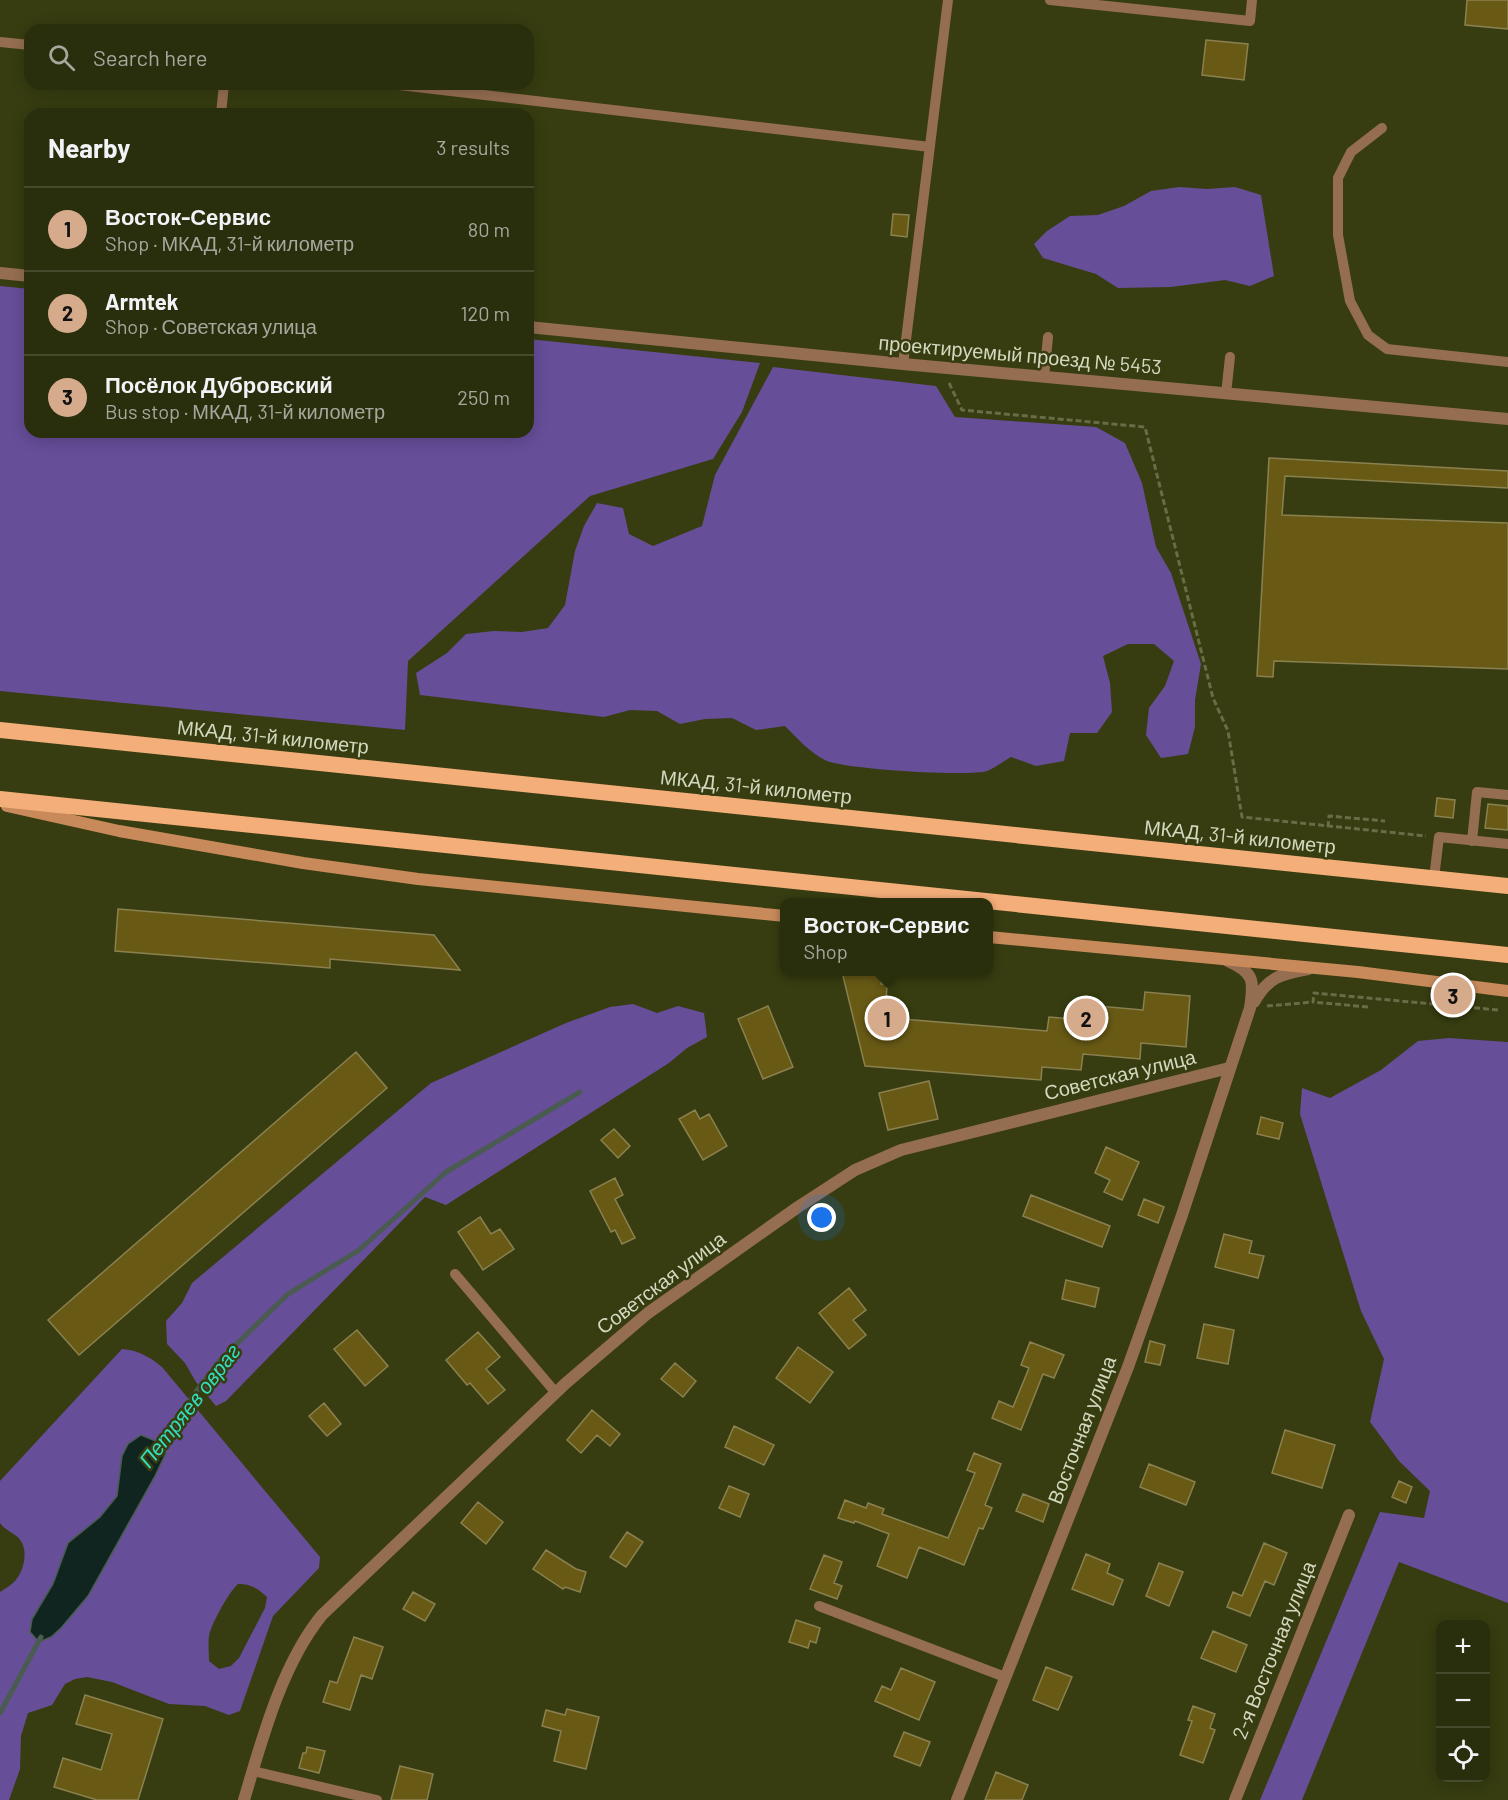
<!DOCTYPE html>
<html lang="en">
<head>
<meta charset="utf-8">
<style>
  body { margin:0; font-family:Barlow,sans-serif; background:#353a1a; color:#f1f3f6 }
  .controls { position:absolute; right:18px; bottom:18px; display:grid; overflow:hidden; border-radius:12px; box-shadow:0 3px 15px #0003 }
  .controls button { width:54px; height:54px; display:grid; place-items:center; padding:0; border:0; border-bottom:2px solid #454a2d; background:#292e0c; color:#f1f3f6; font:30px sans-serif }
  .you { position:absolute; left:822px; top:1218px; width:21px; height:21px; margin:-15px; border:4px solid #fff; border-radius:50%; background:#1a73e8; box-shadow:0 0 0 9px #1a73e833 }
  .badge { display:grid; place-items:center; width:39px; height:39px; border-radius:50%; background:#d6ab8b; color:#111; font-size:20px; font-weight:700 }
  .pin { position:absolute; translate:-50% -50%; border:3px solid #fff; box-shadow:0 2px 6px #0006 }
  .popup { position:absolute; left:780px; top:898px; width:213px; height:78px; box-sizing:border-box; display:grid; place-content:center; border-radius:12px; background:#292e0c; filter:drop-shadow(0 2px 4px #0005); font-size:20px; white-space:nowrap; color:#a5a89d }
  .popup b { font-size:22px; color:#f1f3f6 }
  .popup::after { content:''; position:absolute; left:50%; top:100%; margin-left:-12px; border:12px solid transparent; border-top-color:#292e0c }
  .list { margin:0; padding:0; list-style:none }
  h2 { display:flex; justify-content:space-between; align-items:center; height:78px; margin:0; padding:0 24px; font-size:26px }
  h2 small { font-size:20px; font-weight:400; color:#a5a89d }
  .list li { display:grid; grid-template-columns:39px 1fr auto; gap:18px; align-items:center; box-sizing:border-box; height:84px; padding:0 24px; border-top:2px solid #454a2d }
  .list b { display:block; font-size:22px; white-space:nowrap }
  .list p { margin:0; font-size:20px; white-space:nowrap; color:#a5a89d }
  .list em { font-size:20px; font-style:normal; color:#a5a89d }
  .icon { flex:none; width:33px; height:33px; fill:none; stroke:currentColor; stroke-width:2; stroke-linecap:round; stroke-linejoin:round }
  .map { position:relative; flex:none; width:1508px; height:1800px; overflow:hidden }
  .search { position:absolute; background:#292e0c; box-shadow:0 3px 15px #0003; left:24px; top:24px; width:510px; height:66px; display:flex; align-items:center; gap:15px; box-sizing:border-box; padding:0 21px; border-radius:18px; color:#a5a89d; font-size:22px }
  .panel { position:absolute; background:#292e0c; box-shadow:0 3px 15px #0003; left:24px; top:108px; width:510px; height:330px; border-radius:18px }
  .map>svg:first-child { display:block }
  .green { fill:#674e99; fill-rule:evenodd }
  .water { fill:#102520; stroke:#4a5b50; stroke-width:1.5 }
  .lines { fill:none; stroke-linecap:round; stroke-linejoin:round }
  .stream { stroke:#4a5b50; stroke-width:5 }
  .building { fill:#685a15; stroke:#8a8050; stroke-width:1.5 }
  .path { stroke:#676d46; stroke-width:3; stroke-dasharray:6 3; stroke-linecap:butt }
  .service { stroke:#956e51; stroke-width:10 }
  .minor { stroke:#956e51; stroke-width:12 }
  .secondary { stroke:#c88a5b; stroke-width:12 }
  .trunk { stroke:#f4ae7a; stroke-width:16 }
  .labels { text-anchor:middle; stroke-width:5; stroke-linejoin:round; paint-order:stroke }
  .street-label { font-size:20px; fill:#d3d8bf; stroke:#373d10 }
  .water-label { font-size:21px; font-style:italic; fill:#32debf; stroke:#373d10 }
</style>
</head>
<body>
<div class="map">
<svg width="1508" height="1800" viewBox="0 0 1508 1800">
  <rect width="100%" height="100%" fill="#373d10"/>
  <path class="green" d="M1179 187 1207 189 1235 187 1261 195 1274 276 1250 286 1225 280 1171 287 1118 288 1096 274 1043 258 1034 244 1047 231 1070 216 1098 215 1124 206 1151 191Z
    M0 286 30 289V432H528V339L760 363 742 412 713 459 590 496 408 661 405 730 0 691Z
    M773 367 936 386 955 417 1096 427 1125 443 1142 483 1156 547 1171 573 1201 664 1195 700V727L1188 754 1161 758 1146 735 1149 708 1165 686 1174 661 1154 644H1128L1103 656 1110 683 1112 712 1097 733H1070L1064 761 1036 766 1011 757C1004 761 995 768 987 771 968 777 846 769 827 761 811 754 797 738 785 726L756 730 732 718 705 719 680 724 657 711 630 710 604 717 420 695 416 673 447 653 466 634 494 631 522 632 548 628 565 605 575 551 584 526 597 503 623 508 629 534 653 546 702 526 715 475Z
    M633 1004 657 1013 678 1006 704 1013 707 1037 687 1048 669 1063 446 1205 425 1197 226 1401 216 1406 196 1382 185 1363 167 1344 166 1321 182 1303 192 1283 431 1083 566 1023 610 1007Z
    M1449 1038 1508 1042V1603L1399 1562 1302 1800H1260L1380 1512 1424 1518 1430 1491 1399 1461 1370 1422 1384 1359 1361 1311 1300 1114 1302 1088 1330 1098 1381 1070 1418 1041Z
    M122 1349C138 1350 150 1357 162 1367L320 1557 319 1568 273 1616 240 1711 229 1715 205 1706 169 1704 112 1682 87 1677 75 1679 65 1684 52 1705 28 1713 21 1736 20 1769 9 1800H0V1592C5 1589 11 1585 15 1581 24 1571 28 1552 21 1541 16 1533 5 1531 0 1523V1481ZM166 1453 155 1476 88 1596 61 1628 32 1619 53 1584 68 1543 100 1517 117 1496ZM238 1584C251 1584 257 1588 267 1597L265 1608 239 1658 231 1666 219 1669 209 1661C209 1653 208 1644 209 1636 211 1624 229 1592 238 1584Z"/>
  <path class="water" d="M141 1435 158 1442 166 1453 155 1476 88 1596 61 1628 51 1637 39 1642 30 1632 32 1619 53 1584 68 1543 100 1517 117 1496 122 1456 128 1444Z"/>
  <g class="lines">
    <path class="stream" d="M155 1446 220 1360 288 1294 359 1250 446 1172 580 1092
      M0 1713 41 1637"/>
  </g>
  <path class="building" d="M1467 0H1508V29L1465 25Z
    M1206 40 1248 44 1244 80 1202 75Z
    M893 214 909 215 907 237 891 235Z
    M1269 458 1508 471V488L1285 476 1282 515 1508 523V669L1274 661 1273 677 1257 676Z
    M1437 798 1455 800 1453 818 1435 816Z
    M1488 804 1508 806V830L1485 828Z
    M118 909 434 935 460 970 330 959V968L115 951Z
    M842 972H882L881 984H887L886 1003H891L890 1018 1047 1031 1049 1017 1097 1021 1098 1006 1143 1010 1145 992 1190 996 1186 1047 1141 1043 1140 1059 1083 1054 1081 1070 1042 1067 1041 1080 865 1066Z
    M768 1006 793 1067 763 1079 738 1019Z
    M356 1052 387 1088 79 1355 48 1320Z
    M929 1081 938 1119 888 1130 879 1093Z
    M695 1110 700 1119 709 1114 727 1146 703 1160 679 1119Z
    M1261 1117 1283 1123 1279 1139 1257 1134Z
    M614 1129 630 1146 618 1158 601 1140Z
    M1106 1147 1139 1162 1122 1200 1104 1192 1110 1180 1095 1173Z
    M615 1178 623 1195 615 1199 635 1238 622 1244 615 1230 611 1232 590 1191Z
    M1031 1195 1110 1226 1102 1247 1023 1216Z
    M1144 1199 1164 1207 1158 1223 1138 1215Z
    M480 1217 491 1234 500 1229 514 1249 483 1270 458 1232Z
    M1224 1234 1252 1241 1249 1253 1264 1256 1258 1278 1215 1267Z
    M1066 1280 1099 1288 1095 1307 1062 1299Z
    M849 1288 866 1310 853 1320 866 1335 849 1349 819 1313Z
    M1204 1324 1234 1330 1228 1364 1197 1358Z
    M357 1330 388 1366 365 1386 334 1349Z
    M478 1332 500 1357 486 1369 505 1390 488 1404 470 1383 467 1385 446 1360Z
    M1150 1341 1165 1345 1160 1365 1145 1362Z
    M1030 1342 1064 1355 1054 1378 1043 1374 1021 1430 992 1418 999 1401 1013 1407 1029 1368 1021 1365Z
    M798 1347 833 1372 810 1403 776 1378Z
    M675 1363 696 1381 683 1397 661 1379Z
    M324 1403 341 1424 327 1436 309 1416Z
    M592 1410 620 1434 610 1446 597 1435 581 1453 567 1440Z
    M734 1426 774 1445 764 1465 725 1447Z
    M1285 1430 1335 1445 1322 1488 1272 1473Z
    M974 1453 1001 1464 985 1505 992 1508 983 1529 979 1528 964 1565 919 1547 907 1578 877 1566 889 1534 855 1521 854 1523 838 1518 845 1500 866 1508 868 1503 884 1509 882 1514 948 1538 975 1473 967 1470Z
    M1149 1464 1195 1482 1186 1505 1140 1487Z
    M1399 1481 1412 1487 1406 1503 1392 1497Z
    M729 1486 749 1494 740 1517 719 1508Z
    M1023 1494 1049 1504 1043 1522 1016 1511Z
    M478 1502 503 1522 486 1544 461 1523Z
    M627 1532 643 1542 626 1567 610 1557Z
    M1264 1543 1287 1553 1274 1585 1265 1581 1250 1616 1227 1607 1233 1592 1242 1596Z
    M546 1550 576 1569 586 1572 580 1592 565 1587 563 1589 533 1569Z
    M1086 1554 1110 1564 1107 1573 1123 1580 1113 1605 1072 1589Z
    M824 1555 842 1562 834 1583 842 1586 837 1599 810 1589Z
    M1159 1563 1183 1572 1169 1606 1146 1596Z
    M413 1592 435 1604 425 1621 403 1609Z
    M796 1620 820 1628 816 1643 810 1641 808 1648 789 1642Z
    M1213 1631 1247 1645 1236 1672 1201 1658Z
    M354 1637 383 1647 372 1679 361 1675 350 1710 323 1702 330 1681 337 1683Z
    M1046 1667 1072 1677 1058 1710 1033 1700Z
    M901 1668 935 1682 919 1720 875 1701 882 1686 891 1690Z
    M85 1695 163 1719 138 1800H97L54 1787 63 1758 101 1770 112 1734 76 1724Z
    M1193 1706 1215 1714 1210 1728 1215 1730 1203 1763 1180 1755 1192 1721 1188 1720Z
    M567 1709 599 1717 586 1769 554 1761 561 1731 542 1726 546 1710 565 1715Z
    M904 1732 930 1742 920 1766 894 1756Z
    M307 1747 325 1751 319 1773 299 1768 303 1753H306Z
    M400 1766 433 1774 427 1800H391Z
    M996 1772 1028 1785 1022 1800H985Z"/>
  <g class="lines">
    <path class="path" d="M949 383 962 410 1145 427 1213 698 1228 731 1242 817 1426 836
      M1328 827 1329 816 1385 821
      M1267 1006 1313 1002
      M1368 1007 1313 1002 1314 993 1498 1010"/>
    <path class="service" d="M1050 0 1250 21 1252 0
      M0 42 30 45
      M391 84 930 147
      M221 114 224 84
      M1382 128 1351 152 1338 178V235L1350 301 1368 335 1387 349 1508 362
      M903 364 948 0
      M1044 377 1048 337
      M1226 394 1230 357
      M1472 841 1477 792 1508 795
      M1434 878 1439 837 1508 844
      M455 1274 556 1393
      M819 1606 1005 1677
      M253 1771 377 1800"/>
    <path class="minor" d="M0 273 30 276
      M528 327 903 364 1508 419
      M1254 1002C1268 977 1281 974 1308 969
      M244 1800C262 1739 282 1664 322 1615L566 1383 648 1313 798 1207 855 1170 901 1150 1229 1068
      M957 1800 1128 1367 1182 1215 1250 1008C1254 981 1255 973 1228 961
      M1235 1800 1349 1515"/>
    <path class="secondary" d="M7 806 119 831 303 863 418 879 785 916
      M989 937 1358 972 1508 991"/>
    <path class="trunk" d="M0 730 1508 886
      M0 799 1508 955"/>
  </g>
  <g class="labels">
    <g class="street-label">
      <text transform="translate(1020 355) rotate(5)" y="7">проектируемый проезд № 5453</text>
      <text transform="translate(273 737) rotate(6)" y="7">МКАД, 31-й километр</text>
      <text transform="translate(756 787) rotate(6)" y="7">МКАД, 31-й километр</text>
      <text transform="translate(1240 837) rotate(6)" y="7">МКАД, 31-й километр</text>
      <text transform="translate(1120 1075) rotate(-14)" y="7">Советская улица</text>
      <text transform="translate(661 1283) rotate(-37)" y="7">Советская улица</text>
      <text transform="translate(1082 1430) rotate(-69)" y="7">Восточная улица</text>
      <text transform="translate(1274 1650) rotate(-68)" y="7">2-я Восточная улица</text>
    </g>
    <g class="water-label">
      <text transform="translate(190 1406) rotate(-52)" y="7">Петряев овраг</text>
    </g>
  </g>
</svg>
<div class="controls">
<button>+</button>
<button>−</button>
<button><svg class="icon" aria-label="locate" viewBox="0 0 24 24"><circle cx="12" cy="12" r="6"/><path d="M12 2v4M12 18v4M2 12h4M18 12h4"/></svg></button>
</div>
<div class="you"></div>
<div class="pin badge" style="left:887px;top:1018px">1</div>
<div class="popup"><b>Восток-Сервис</b>Shop</div>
<div class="pin badge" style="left:1086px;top:1018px">2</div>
<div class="pin badge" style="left:1453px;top:995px">3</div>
<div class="search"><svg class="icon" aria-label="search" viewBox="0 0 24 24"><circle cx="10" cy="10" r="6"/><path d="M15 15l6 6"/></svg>Search here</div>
<section class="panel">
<h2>Nearby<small>3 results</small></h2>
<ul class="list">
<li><span class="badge">1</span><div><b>Восток-Сервис</b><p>Shop · МКАД, 31-й километр</p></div><em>80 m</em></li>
<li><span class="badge">2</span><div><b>Armtek</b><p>Shop · Советская улица</p></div><em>120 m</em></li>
<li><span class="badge">3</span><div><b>Посёлок Дубровский</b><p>Bus stop · МКАД, 31-й километр</p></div><em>250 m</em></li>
</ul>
</section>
</div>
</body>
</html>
